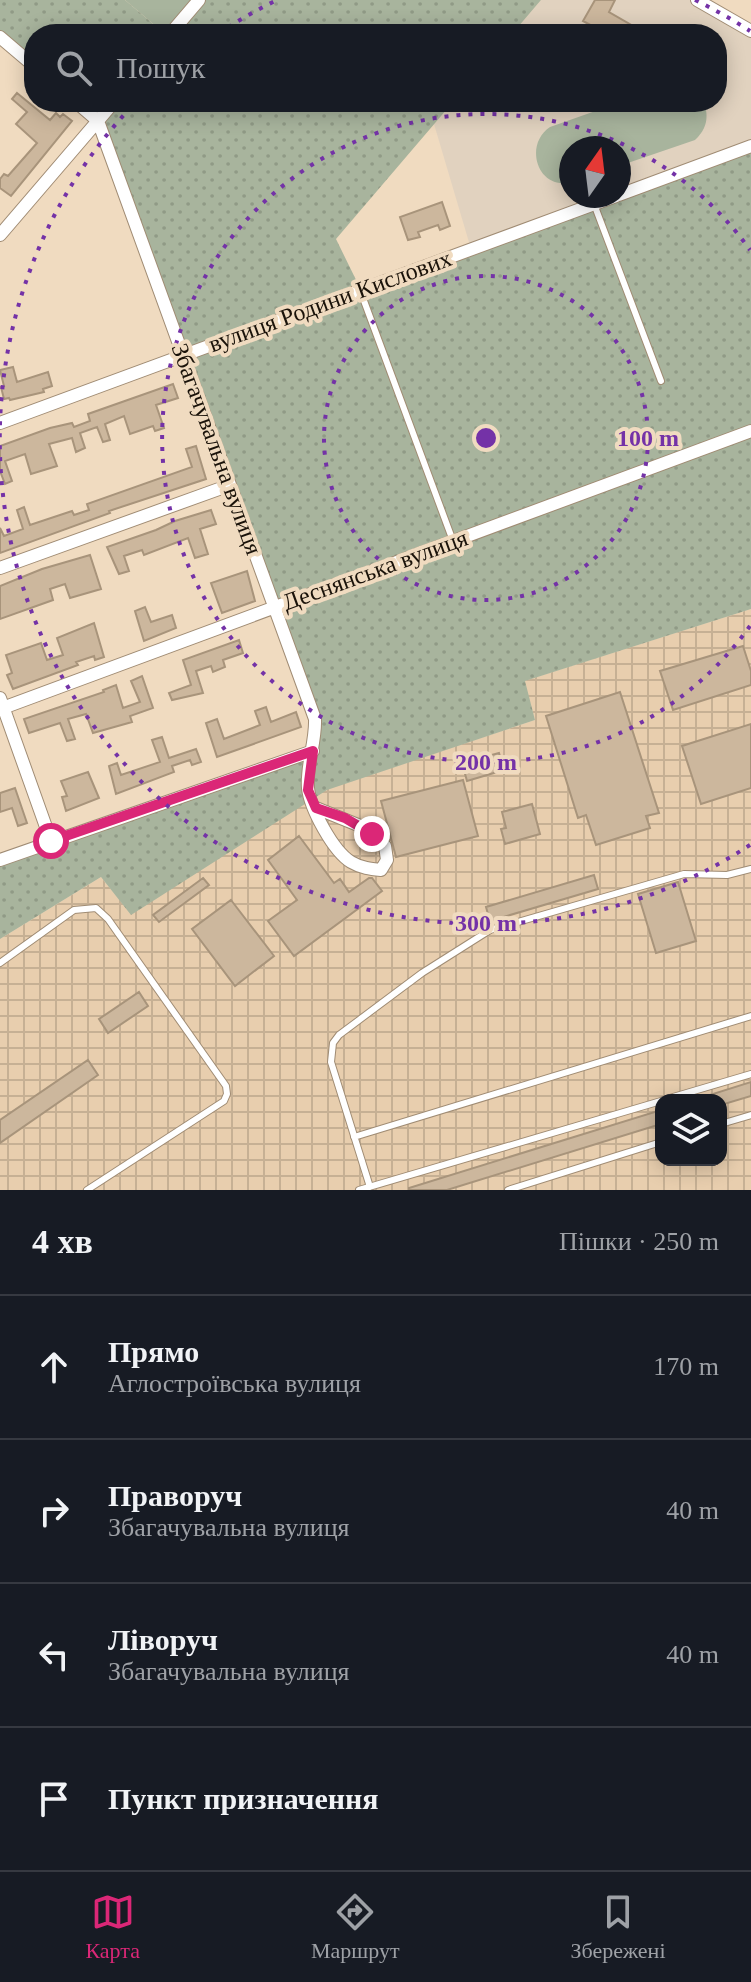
<!DOCTYPE html>
<html lang="uk">
<head>
<meta charset="utf-8">
<style>
  body { margin:0; font-family:"Times New Roman",serif; background:#242831; color:#f1f3f6 }
  .controls { position:absolute; right:24px; bottom:24px; display:grid; overflow:hidden; border-radius:16px; box-shadow:0 4px 20px #0003 }
  .controls button { width:72px; height:72px; display:grid; place-items:center; padding:0; border:0; border-bottom:2px solid #363941; background:#171b24; color:#f1f3f6; font:40px sans-serif }
  .compass { position:absolute; left:559px; top:136px; width:72px; height:72px; border-radius:50%; background:#171b24; box-shadow:0 4px 20px #0003; rotate:14deg }
  .stop { position:absolute; width:24px; height:24px; margin:-18px; border:6px solid #db2777; border-radius:50%; background:#fff }
  .stop.end { background:#db2777; border-color:#fff; box-shadow:0 2px 8px #0008 }
  .list { margin:0; padding:0; list-style:none }
  h2 { display:flex; justify-content:space-between; align-items:center; height:104px; margin:0; padding:0 32px; font-size:34px }
  h2 small { font-size:26px; font-weight:400; color:#9ea1a6 }
  .list li { display:grid; grid-template-columns:52px 1fr auto; gap:24px; align-items:center; box-sizing:border-box; height:144px; padding:0 32px; border-top:2px solid #363941 }
  .list b { display:block; font-size:30px; white-space:nowrap }
  .list p { margin:0; font-size:26px; white-space:nowrap; color:#9ea1a6 }
  .list em { font-size:26px; font-style:normal; color:#9ea1a6 }
  .icon { flex:none; width:44px; height:44px; fill:none; stroke:currentColor; stroke-width:2; stroke-linecap:round; stroke-linejoin:round }
  .map { position:relative; flex:none; width:751px; height:1190px; overflow:hidden }
  .search { position:absolute; background:#171b24; box-shadow:0 4px 20px #0003; left:24px; right:24px; top:24px; height:88px; display:flex; align-items:center; gap:20px; box-sizing:border-box; padding:0 28px; border-radius:32px; color:#9ea1a6; font-size:30px }
  .sheet { height:680px; background:#171b24 }
  nav { display:flex; justify-content:space-around; align-items:center; box-sizing:border-box; height:112px; border-top:2px solid #363941; background:#171b24; font-size:22px; color:#9ea1a6 }
  nav a { display:grid; justify-items:center; gap:4px }
  nav .on { color:#db2777 }
  .map>svg:first-child { display:block }
  .industrial { fill:url(#industrial-grid); fill-rule:evenodd }
  .education { fill:#e1d2bf }
  .green { fill:#a8b49d }
  .garden { fill:url(#garden-dots) }
  .building { fill:#ccb79d; stroke:#a8947b; stroke-width:2 }
  .lines { fill:none; stroke-linecap:round; stroke-linejoin:round }
  .service-casing { stroke:#a08c74; stroke-width:8 }
  .minor-casing { stroke:#a08c74; stroke-width:14 }
  .service { stroke:#fff; stroke-width:6 }
  .minor { stroke:#fff; stroke-width:12 }
  .route { stroke:#db2777; stroke-width:10 }
  .ring { fill:none; stroke:#7432a7; stroke-width:4; stroke-dasharray:4 8 }
  .labels { text-anchor:middle; stroke-width:8; stroke-linejoin:round; paint-order:stroke }
  .street-label { font-size:24px; fill:#1a1209; stroke:#f0dbc0 }
  .centre { fill:#7432a7; stroke:#f0dbc0; stroke-width:4 }
  .ring-label { font-size:24px; text-anchor:middle; font-weight:bold; fill:#7432a7; stroke:#f0dbc0; stroke-width:8; stroke-linejoin:round; paint-order:stroke }
</style>
</head>
<body>
<div class="map">
<svg width="751" height="1190" viewBox="0 0 751 1190">
  <defs>
    <pattern id="industrial-grid" width="8" height="8" patternUnits="userSpaceOnUse" patternTransform="scale(2)"><rect width="8" height="8" fill="#e8ceae"/><path d="M0 4h8M4 0v8" fill="none" stroke="#c6b094"/></pattern>
    <pattern id="garden-dots" width="8" height="8" patternUnits="userSpaceOnUse" patternTransform="scale(2)"><rect width="8" height="8" fill="#a8b49d"/><path d="M2 2h.1M6 6h.1" fill="none" stroke="#909a86" stroke-width="1.8" stroke-linecap="round"/></pattern>
  </defs>
  <rect width="100%" height="100%" fill="#f0dbc0"/>
  <path class="industrial" d="M751 609V1190H0V939L101 877 131 914 321 791 535 720 524 681ZM661 1100H721V1160H661Z"/>
  <path class="education" d="M541 0H697L751 31V146L619 195V148H571V196H616L471 249 434 124 453 102H717V34H512Z"/>
  <path class="green" d="M125 0H199L165 34Z
    M621 102H704C709 117 707 129 695 140L619 166V148H571V182C538 191 523 145 550 127Z"/>
  <path class="garden" d="M0 0H125L165 34H34V66L0 37Z
    M199 0H541L512 34H170Z
    M76 102H453L336 239 361 290 751 146V609L525 681 535 720 327 790 131 915 101 877 0 939V860L312 751 315 735 98 121Z"/>
  <path class="building" d="M595 0H615L609 12 647 34H607L583 21Z
    M17 93 50 120 56 113 60 117 63 114 72 121 11 196 0 188V179L4 174 8 176 37 143 16 124 27 112 12 99Z
    M442 202 450 226 440 230 438 225 418 232 420 237 408 240 400 217Z
    M13 367 17 382 48 372 52 386 43 389 44 392 10 400 9 398 4 399 1 387 4 386 0 370Z
    M173 384 178 398 156 405 164 428 155 431 153 426 130 434 124 416 105 424 110 440 103 442 97 427 80 433 85 448 76 452 72 438 49 444 57 466 31 474 25 454 5 461 12 481 5 484 0 471V446L50 428 72 423 74 427 90 421 88 414Z
    M196 446 206 479 109 511 110 513 0 553V528L4 536 23 529 17 510 24 507 30 525 72 511 74 515 89 510 87 504 192 467 186 449Z
    M211 510 216 524 200 529 208 554 195 558 188 538 144 555 142 550 124 556 129 571 119 574 107 547 156 530 175 521Z
    M90 555 101 589 70 598 65 584 50 589 53 600 0 619V586L42 569Z
    M247 571 255 601 222 613 211 583Z
    M145 607 151 622 172 615 176 628 144 641 135 611Z
    M94 623 104 657 95 660 94 656 76 662 78 665 13 689 7 675 12 673 6 655 41 643 47 660 63 655 57 638Z
    M239 640 243 653 223 660 225 667 213 672 211 666 196 671 203 693 172 700 169 693 191 685 183 660Z
    M743 646 751 671V685L673 710 660 671Z
    M142 676 153 708 130 716 132 722 93 733 86 714 68 719 75 739 67 741 60 723 29 733 24 719 104 692 103 690 116 685 123 708 140 702 131 681Z
    M620 692 659 813 646 816 650 828 596 845 586 815 578 818 546 716Z
    M266 707 271 722 296 712 301 727 217 757 206 723 217 719 224 739 260 725 255 711Z
    M751 724V788L701 804 682 746Z
    M162 737 169 758 196 749 201 762 192 765 190 760 172 766 174 772 116 794 109 766 117 763 121 775 160 762 152 740Z
    M499 753 504 770 467 781 462 763Z
    M88 772 99 798 66 811 62 797 67 796 61 781Z
    M463 780 478 836 396 857 381 801Z
    M15 788 27 823 18 826 12 808 0 812V793Z
    M532 804 540 834 505 844 501 829 506 828 502 812Z
    M299 836 334 883 340 879 349 892 369 878H372L382 891 294 956 268 921 297 900 268 860Z
    M594 875 598 889 490 921 486 907Z
    M203 878 209 885 159 922 153 915Z
    M678 882 696 941 656 953 638 894Z
    M231 900 274 956 235 986 192 929Z
    M139 992 148 1006 108 1033 99 1019Z
    M88 1060 98 1075 0 1143V1120Z
    M751 1082V1096L721 1105V1100H701L700 1098Z
    M661 1110V1124L447 1190H409V1188Z"/>
  <g class="lines">
    <g class="service-casing">
      <path id="service" d="M594 204 661 381
        M360 290 453 541
        M0 963 74 910 96 908 108 919 226 1086 227 1094 224 1101 87 1190
        M663 1100 751 1074
        M721 1124 751 1115
        M354 1137 751 1016
        M370 1187 331 1062 333 1043 339 1035 422 973 490 930 684 874 727 875 751 869
        M359 1190 661 1101
        M508 1190 661 1142"/>
    </g>
    <g class="minor-casing">
      <path id="minor" d="M697 0 751 31
        M170 34 199 0
        M0 37 34 66
        M76 102 98 121 315 719C316 742 306 765 308 788 310 808 333 851 351 862 361 868 371 869 381 870L387 860 385 846 358 825 316 808
        M619 195 751 146
        M0 235 114 102
        M0 423 616 196
        M0 568 230 485
        M0 698 51 841
        M0 709 751 431
        M0 860 313 751"/>
    </g>
    <use href="#service" class="service"/>
    <use href="#minor" class="minor"/>
  </g>
  <g class="lines">
    <path class="route" d="M51 841 313 751 308 790 316 808 345 818 372 834"/>
  </g>
  <g class="ring">
    <circle cx="486" cy="438" r="162"/>
    <path d="M750 626A324 324 0 1 1 750 250"/>
    <path d="M750 845A485 485 0 0 1 134 104M218 34A485 485 0 0 1 277 0M695 0A485 485 0 0 1 750 31"/>
  </g>
  <g class="labels">
    <g class="street-label">
      <text transform="translate(330 301) rotate(-20)" y="8">вулиця Родини Кислових</text>
      <text transform="translate(217 449) rotate(70)" y="8">Збагачувальна вулиця</text>
      <text transform="translate(375 570) rotate(-20)" y="8">Деснянська вулиця</text>
    </g>
  </g>
  <circle cx="486" cy="438" r="12" class="centre"/>
  <g class="ring-label">
    <text x="648" y="446">100 m</text>
    <text x="486" y="770">200 m</text>
    <text x="486" y="931">300 m</text>
  </g>
</svg>
<div class="controls">
<button><svg class="icon" aria-label="layers" viewBox="0 0 24 24"><path d="M12 4l9 5-9 5-9-5zM3 14l9 5 9-5"/></svg></button>
</div>
<svg class="compass" viewBox="-18 -18 36 36"><path d="M0-13l5 13h-10z" fill="#e53935"/><path d="M0 13l5-13h-10z" fill="#9ea1a6"/></svg>
<div class="stop" style="left:51px;top:841px"></div>
<div class="stop end" style="left:372px;top:834px"></div>
<div class="search"><svg class="icon" aria-label="search" viewBox="0 0 24 24"><circle cx="10" cy="10" r="6"/><path d="M15 15l6 6"/></svg>Пошук</div>
</div>
<section class="sheet">
<h2>4 хв<small>Пішки · 250 m</small></h2>
<ul class="list">
<li><svg class="icon" aria-label="ahead" viewBox="0 0 24 24"><path d="M12 20V5M6 11l6-6 6 6"/></svg><div><b>Прямо</b><p>Аглостроївська вулиця</p></div><em>170 m</em></li>
<li><svg class="icon" aria-label="right" viewBox="0 0 24 24"><path d="M7 20v-9h11M14 6l5 5-5 5"/></svg><div><b>Праворуч</b><p>Збагачувальна вулиця</p></div><em>40 m</em></li>
<li><svg class="icon" aria-label="left" viewBox="0 0 24 24"><path d="M17 20v-9H6M10 6l-5 5 5 5"/></svg><div><b>Ліворуч</b><p>Збагачувальна вулиця</p></div><em>40 m</em></li>
<li><svg class="icon" aria-label="arrive" viewBox="0 0 24 24"><path d="M6 21V4h12l-3 4 3 4H6"/></svg><div><b>Пункт призначення</b></div></li>
</ul>
</section>
<nav>
<a class="on"><svg class="icon" aria-label="map" viewBox="0 0 24 24"><path d="M3 6l6-2 6 2 6-2v14l-6 2-6-2-6 2zM9 4v14M15 6v14"/></svg>Карта</a>
<a><svg class="icon" aria-label="directions" viewBox="0 0 24 24"><path d="M12 3l9 9-9 9-9-9zM9 14v-3h6M13 9l2 2-2 2"/></svg>Маршрут</a>
<a><svg class="icon" aria-label="saved" viewBox="0 0 24 24"><path d="M7 4h10v16l-5-4-5 4z"/></svg>Збережені</a>
</nav>
</body>
</html>
